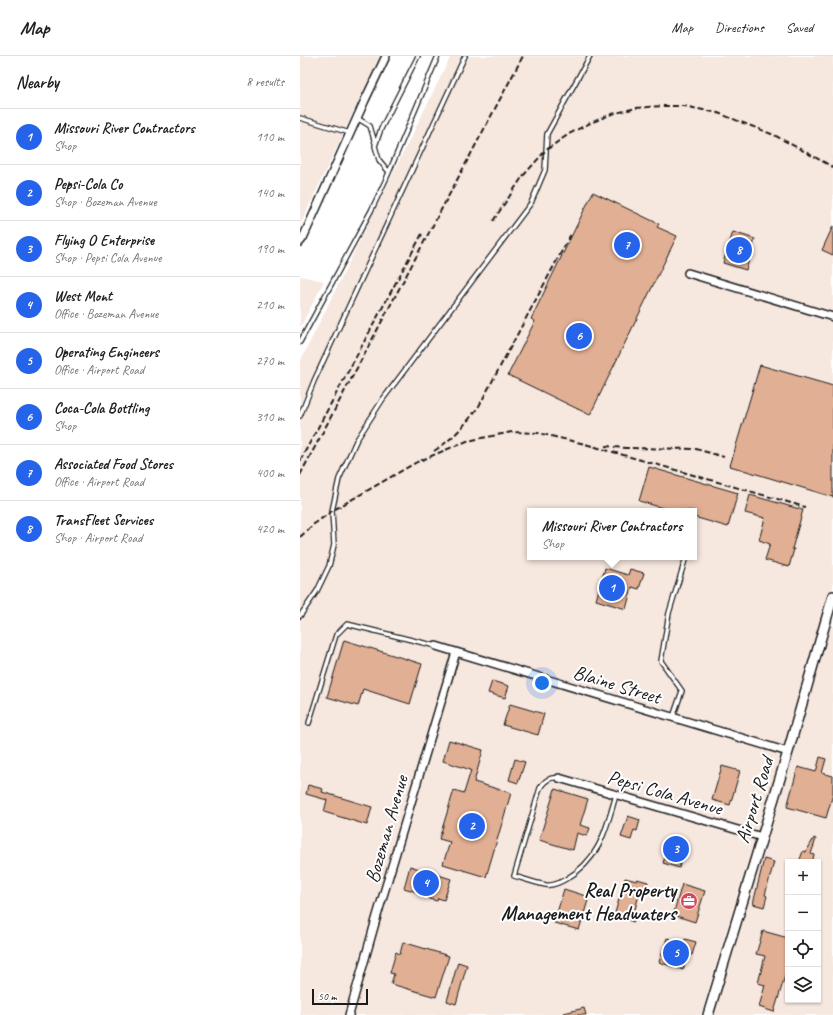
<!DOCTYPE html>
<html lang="en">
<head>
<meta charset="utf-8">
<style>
  body { margin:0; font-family:Caveat,sans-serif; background:#f6f6f6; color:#202124 }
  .controls { position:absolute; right:12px; bottom:12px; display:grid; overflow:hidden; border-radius:0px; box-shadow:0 1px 3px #0004 }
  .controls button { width:36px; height:36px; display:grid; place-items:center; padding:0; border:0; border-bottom:1px solid #e0e0e0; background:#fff; color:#202124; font:20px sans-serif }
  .scale { position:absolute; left:12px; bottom:10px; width:56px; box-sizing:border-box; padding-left:4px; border:2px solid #1c1c1c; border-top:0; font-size:11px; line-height:14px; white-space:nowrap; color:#1c1c1c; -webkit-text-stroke:3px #fff; paint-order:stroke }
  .you { position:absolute; left:242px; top:627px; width:14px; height:14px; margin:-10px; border:3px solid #fff; border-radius:50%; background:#1a73e8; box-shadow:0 0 0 6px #1a73e833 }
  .badge { display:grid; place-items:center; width:26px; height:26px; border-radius:50%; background:#2563eb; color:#fff; font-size:13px; font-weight:700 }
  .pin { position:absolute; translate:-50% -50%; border:2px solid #fff; box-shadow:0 1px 4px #0006 }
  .popup { position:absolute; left:227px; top:452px; width:170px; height:52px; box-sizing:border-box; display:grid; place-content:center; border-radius:0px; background:#fff; filter:drop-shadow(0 1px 3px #0005); font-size:13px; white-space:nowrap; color:#757577 }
  .popup b { font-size:15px; color:#202124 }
  .popup::after { content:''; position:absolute; left:50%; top:100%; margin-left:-8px; border:8px solid transparent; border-top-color:#fff }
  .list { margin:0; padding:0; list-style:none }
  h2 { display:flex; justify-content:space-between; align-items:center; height:52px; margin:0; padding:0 16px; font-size:17px }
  h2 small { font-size:13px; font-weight:400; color:#757577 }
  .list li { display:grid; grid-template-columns:26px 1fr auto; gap:12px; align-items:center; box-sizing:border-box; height:56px; padding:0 16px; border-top:1px solid #e0e0e0 }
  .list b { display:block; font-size:15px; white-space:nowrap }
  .list p { margin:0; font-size:13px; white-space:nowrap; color:#757577 }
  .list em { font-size:13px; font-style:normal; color:#757577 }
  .icon { flex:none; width:22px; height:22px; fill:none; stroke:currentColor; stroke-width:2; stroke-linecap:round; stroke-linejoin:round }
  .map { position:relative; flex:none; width:533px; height:959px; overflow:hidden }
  header { display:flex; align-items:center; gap:24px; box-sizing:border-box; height:56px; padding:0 20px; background:#fff; border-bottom:1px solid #e0e0e0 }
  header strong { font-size:19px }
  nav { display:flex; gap:22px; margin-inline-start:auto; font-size:14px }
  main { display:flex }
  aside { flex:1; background:#fff }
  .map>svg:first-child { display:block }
  .built { fill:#f6e7df; fill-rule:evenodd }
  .building { fill:#e1af93; stroke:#1c1c1c }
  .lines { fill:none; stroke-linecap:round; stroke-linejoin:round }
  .service-casing { stroke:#1c1c1c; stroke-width:6 }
  .minor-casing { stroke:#1c1c1c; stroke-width:10 }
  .tertiary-casing { stroke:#1c1c1c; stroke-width:12 }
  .service { stroke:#fff; stroke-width:3.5 }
  .minor { stroke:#fff; stroke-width:7 }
  .tertiary { stroke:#fff; stroke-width:9 }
  .rail { stroke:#1c1c1c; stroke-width:2; stroke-dasharray:6 3; stroke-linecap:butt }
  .labels { text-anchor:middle; stroke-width:4; stroke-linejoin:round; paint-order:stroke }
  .street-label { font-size:20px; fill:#1c1c1c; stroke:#fff }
  .poi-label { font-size:20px; font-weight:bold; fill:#1c1c1c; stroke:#fff; text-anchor:end }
</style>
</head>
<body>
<header>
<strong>Map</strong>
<nav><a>Map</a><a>Directions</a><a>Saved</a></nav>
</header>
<main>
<aside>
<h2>Nearby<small>8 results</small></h2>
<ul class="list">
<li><span class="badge">1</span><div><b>Missouri River Contractors</b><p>Shop</p></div><em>110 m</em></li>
<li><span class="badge">2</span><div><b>Pepsi-Cola Co</b><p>Shop · Bozeman Avenue</p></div><em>140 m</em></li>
<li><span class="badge">3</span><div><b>Flying O Enterprise</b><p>Shop · Pepsi Cola Avenue</p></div><em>190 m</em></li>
<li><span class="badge">4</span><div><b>West Mont</b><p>Office · Bozeman Avenue</p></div><em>210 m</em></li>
<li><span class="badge">5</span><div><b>Operating Engineers</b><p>Office · Airport Road</p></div><em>270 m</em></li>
<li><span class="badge">6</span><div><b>Coca-Cola Bottling</b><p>Shop</p></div><em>310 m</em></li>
<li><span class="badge">7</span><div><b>Associated Food Stores</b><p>Office · Airport Road</p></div><em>400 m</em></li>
<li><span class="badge">8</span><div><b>TransFleet Services</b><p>Shop · Airport Road</p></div><em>420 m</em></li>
</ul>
</aside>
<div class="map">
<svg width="533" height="959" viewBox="0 0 533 959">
  <rect width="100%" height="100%" fill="#fff"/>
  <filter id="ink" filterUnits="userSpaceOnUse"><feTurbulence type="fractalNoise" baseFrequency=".025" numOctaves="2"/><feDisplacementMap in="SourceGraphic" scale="8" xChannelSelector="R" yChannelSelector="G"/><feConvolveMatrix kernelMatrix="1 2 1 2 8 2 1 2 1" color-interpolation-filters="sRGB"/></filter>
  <g filter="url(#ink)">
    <path class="built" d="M0 0H80L0 169Z
      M151 0H533V959H402L460 760 401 959H0V306ZM230 455H394V501H230ZM488 806H518V944H488Z
      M0 220 24 225 0 272Z"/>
    <path class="building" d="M293 136 359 168 357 171 377 180 290 359 208 319 235 265 231 263Z
      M533 170V199L522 194Z
      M433 176 455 183 446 214 423 207Z
      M460 309 533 330V441L430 410Z
      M349 411 438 437 428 471 394 461V455H373L339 445Z
      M450 439 503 454 492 493H494L489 511 465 504 470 488 459 484 465 462 445 457Z
      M305 512 328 519 330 513 344 517 339 533 332 531 326 553 296 544Z
      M44 584 122 608 110 648 63 633 58 650 27 641Z
      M192 625 209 630 205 642 188 637Z
      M210 648 244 658 238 679 203 669Z
      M149 684 183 694 174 726 211 737 186 821 143 808 150 786 139 783 154 734 164 737 171 714 143 705Z
      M520 701 526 703 522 717 533 720V738L526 762 487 751 498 711 516 716Z
      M215 703 225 706 218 727 209 724Z
      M422 710 440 715 430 749 412 744Z
      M8 729 23 733 22 736 72 751 67 769 24 756 27 744 6 738Z
      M255 733 288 743 280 769 290 772 287 780 277 777 273 794 239 784Z
      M328 760 340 764 337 775 334 774 331 784 321 781Z
      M371 780 387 785 379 812 363 807Z
      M514 782 516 783 511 798 514 799 512 806H499L503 795 506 796Z
      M464 803 474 806 465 839 467 840 464 851 453 848Z
      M110 810 151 823 144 844 138 842 137 845 129 843 130 840 104 832Z
      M325 822 337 825V823L348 826 345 834 341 832 334 857 336 858 334 866 324 863 325 860 315 857Z
      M382 828 405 835 395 866 373 859Z
      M264 833 289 841 279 874 254 867Z
      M463 875 488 882V910L474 956 459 951 465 929 458 927 465 900 456 898Z
      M367 882 384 887 385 883 396 886 392 899 388 898 383 914 359 906Z
      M103 886 149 900 136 941 91 928 94 918 90 917 96 896 100 898Z
      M158 906 167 909 156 948 147 945Z
      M284 952 286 959H264V957Z"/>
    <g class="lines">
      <g class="service-casing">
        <path id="service" d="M0 62 50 77
          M57 62 70 70 75 87
          M89 116 79 104 75 90 81 73 118 0
          M0 286 71 155 87 121 138 0
          M0 360 14 325 165 0
          M0 560 17 535 29 510 34 489 32 455 39 423 56 385 83 343 231 147 245 114 247 78 290 0
          M373 661 382 635 361 605 369 557 386 501
          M9 667 36 579 47 568 136 590
          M259 722C250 721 245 724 240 732L214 820C224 823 235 827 246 829 253 830 261 826 266 823 300 804 306 773 316 739"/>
      </g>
      <g class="minor-casing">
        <path id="minor" d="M0 186 3 182 65 44 86 0
          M388 217 533 261
          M136 590 488 696
          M259 722 462 781
          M49 959 77 860 156 596"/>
      </g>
      <g class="tertiary-casing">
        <path id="tertiary" d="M408 959 488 696 533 540"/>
      </g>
      <use href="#service" class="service"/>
      <use href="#minor" class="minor"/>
      <use href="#tertiary" class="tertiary"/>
      <path class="rail" d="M193 165 223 120 246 94 269 78 288 68 312 58 336 52 362 50H384L418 57 474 79 533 111
        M305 390 325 392 396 393 424 401
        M134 395C154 382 165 369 179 350L271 178
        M0 405 122 178
        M0 419 223 0
        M0 481 14 468 32 455 117 406 167 385 212 376 238 377 285 388 505 451"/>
    </g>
  </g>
  <defs>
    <g id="office-disc" transform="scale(0.9)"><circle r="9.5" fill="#d1495b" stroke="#fff"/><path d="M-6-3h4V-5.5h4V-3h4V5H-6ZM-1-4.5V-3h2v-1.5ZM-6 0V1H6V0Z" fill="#fff"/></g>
  </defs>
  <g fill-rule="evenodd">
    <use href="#office-disc" x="389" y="845"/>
  </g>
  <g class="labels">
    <g class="street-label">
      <text transform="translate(317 628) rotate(17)" y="7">Blaine Street</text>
      <text transform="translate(365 736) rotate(16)" y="7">Pepsi Cola Avenue</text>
      <text transform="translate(454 744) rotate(-73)" y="7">Airport Road</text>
      <text transform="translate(86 773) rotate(-74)" y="7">Bozeman Avenue</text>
    </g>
    <g class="poi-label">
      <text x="376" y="841">Real Property<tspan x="376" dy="23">Management Headwaters</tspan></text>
    </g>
  </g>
</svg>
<div class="controls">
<button>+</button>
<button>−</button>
<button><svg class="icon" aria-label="locate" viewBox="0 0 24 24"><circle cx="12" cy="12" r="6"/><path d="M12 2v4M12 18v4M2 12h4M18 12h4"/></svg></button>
<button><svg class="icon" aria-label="layers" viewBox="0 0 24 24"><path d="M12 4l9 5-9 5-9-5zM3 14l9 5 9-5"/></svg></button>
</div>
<div class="scale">50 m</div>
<div class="you"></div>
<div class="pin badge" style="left:312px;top:532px">1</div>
<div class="popup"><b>Missouri River Contractors</b>Shop</div>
<div class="pin badge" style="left:172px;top:770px">2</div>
<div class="pin badge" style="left:376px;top:793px">3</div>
<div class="pin badge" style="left:126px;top:827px">4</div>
<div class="pin badge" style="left:376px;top:897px">5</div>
<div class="pin badge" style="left:279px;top:280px">6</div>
<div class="pin badge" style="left:327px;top:189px">7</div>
<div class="pin badge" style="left:439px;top:194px">8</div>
</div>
</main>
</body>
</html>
